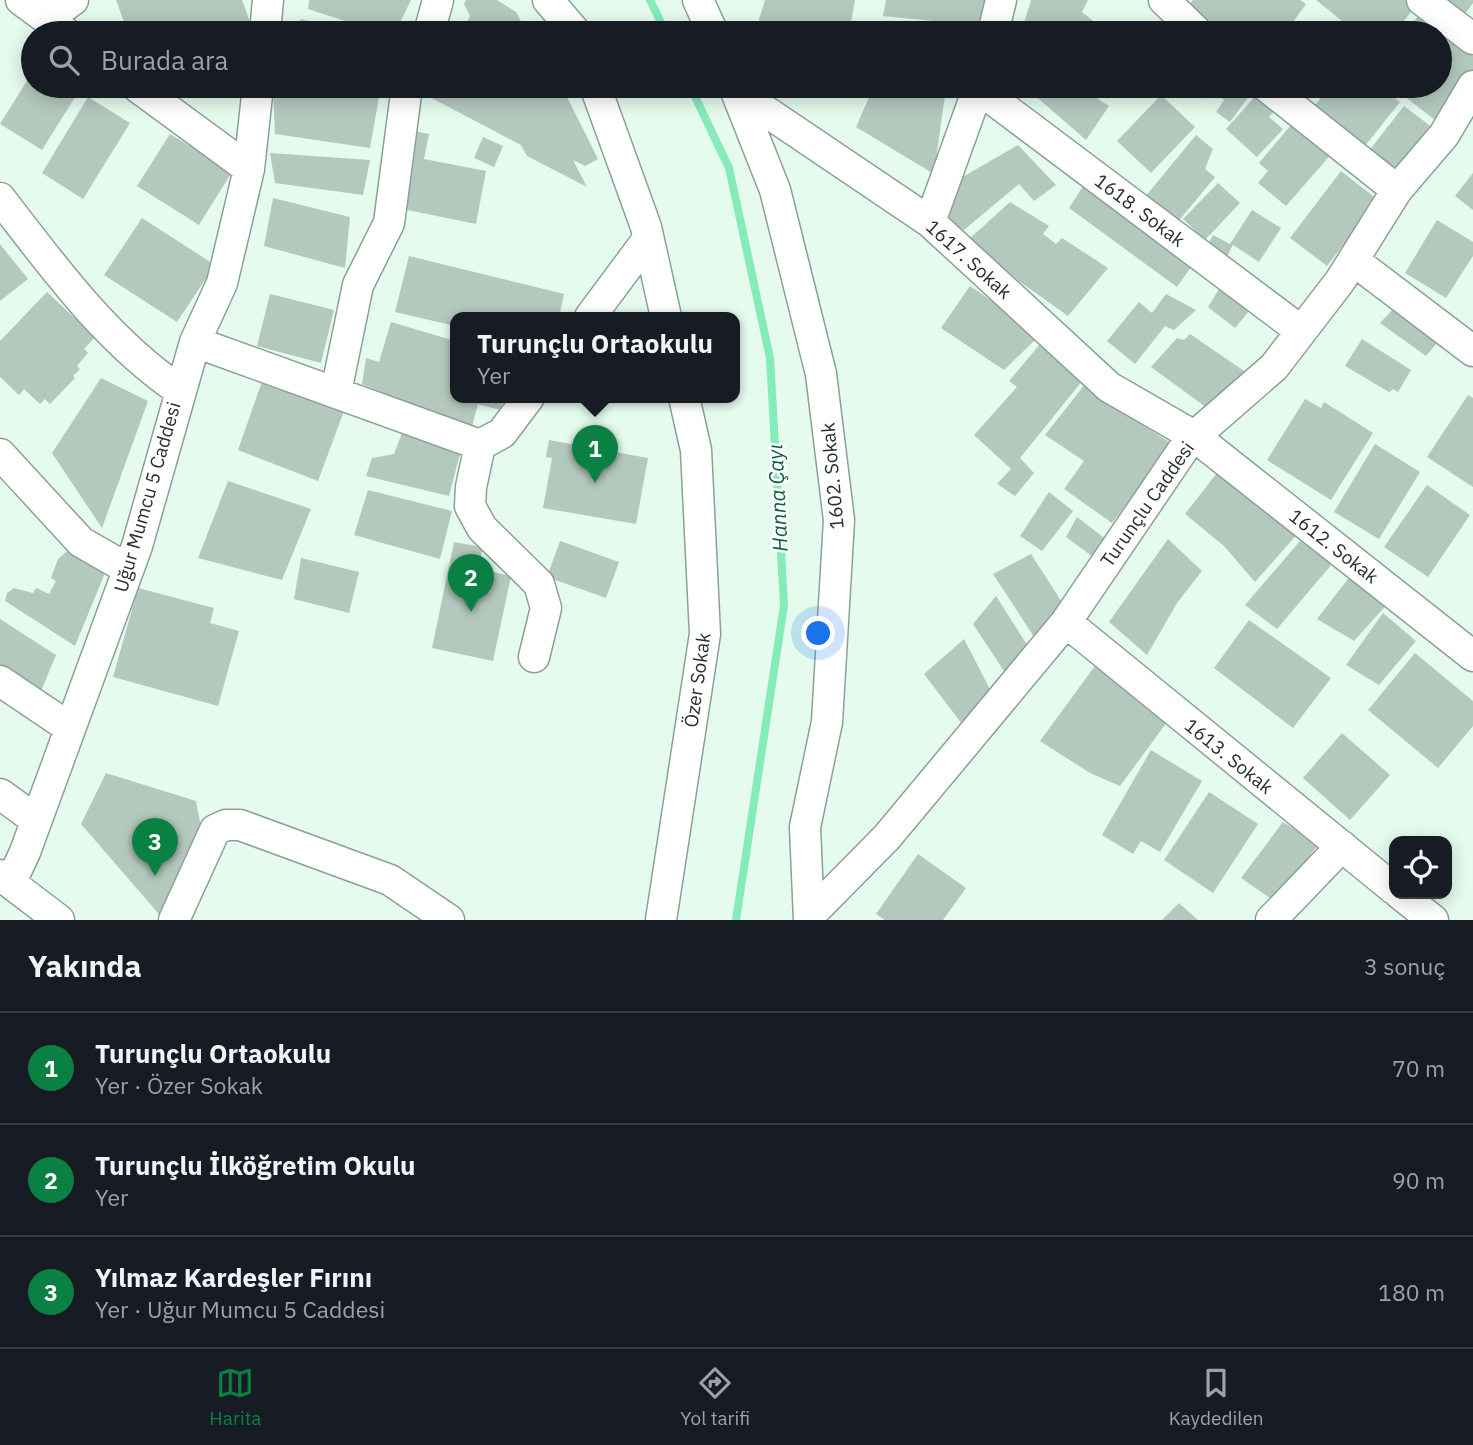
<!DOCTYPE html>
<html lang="tr">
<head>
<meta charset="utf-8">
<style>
  body { margin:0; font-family:"IBM Plex Sans",sans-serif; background:#20242c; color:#f1f3f6 }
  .controls { position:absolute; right:21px; bottom:21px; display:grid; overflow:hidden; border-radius:14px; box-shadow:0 4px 18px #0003 }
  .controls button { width:63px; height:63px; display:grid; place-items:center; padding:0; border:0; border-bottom:2px solid #363941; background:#171b24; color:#f1f3f6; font:35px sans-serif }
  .you { position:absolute; left:819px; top:634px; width:24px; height:24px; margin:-18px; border:5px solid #fff; border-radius:50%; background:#1a73e8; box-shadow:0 0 0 10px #1a73e833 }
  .badge { display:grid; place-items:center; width:46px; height:46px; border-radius:50%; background:#0b8043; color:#fff; font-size:23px; font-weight:700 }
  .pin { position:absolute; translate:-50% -58px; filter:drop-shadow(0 2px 4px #0008) }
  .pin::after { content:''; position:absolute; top:37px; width:24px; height:21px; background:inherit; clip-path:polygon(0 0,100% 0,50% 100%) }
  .popup { position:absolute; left:450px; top:312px; width:290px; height:91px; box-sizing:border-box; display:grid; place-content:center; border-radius:14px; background:#171b24; filter:drop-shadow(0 2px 5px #0005); font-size:23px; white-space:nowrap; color:#9ea1a6 }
  .popup b { font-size:26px; color:#f1f3f6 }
  .popup::after { content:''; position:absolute; left:50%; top:100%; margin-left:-14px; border:14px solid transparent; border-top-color:#171b24 }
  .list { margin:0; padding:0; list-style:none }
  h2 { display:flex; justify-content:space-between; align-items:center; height:91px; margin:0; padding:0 28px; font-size:30px }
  h2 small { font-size:23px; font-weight:400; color:#9ea1a6 }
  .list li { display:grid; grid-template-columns:46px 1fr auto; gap:21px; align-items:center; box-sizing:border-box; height:112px; padding:0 28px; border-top:2px solid #363941 }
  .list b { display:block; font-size:26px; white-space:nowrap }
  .list p { margin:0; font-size:23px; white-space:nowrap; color:#9ea1a6 }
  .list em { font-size:23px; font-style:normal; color:#9ea1a6 }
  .icon { flex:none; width:38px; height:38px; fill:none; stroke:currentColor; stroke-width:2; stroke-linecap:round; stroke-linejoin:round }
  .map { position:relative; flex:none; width:1473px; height:920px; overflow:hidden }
  .search { position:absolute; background:#171b24; box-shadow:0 4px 18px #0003; left:21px; right:21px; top:21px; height:77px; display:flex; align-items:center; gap:18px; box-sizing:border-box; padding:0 24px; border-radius:38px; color:#9ea1a6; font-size:26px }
  .sheet { height:427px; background:#171b24 }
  nav { display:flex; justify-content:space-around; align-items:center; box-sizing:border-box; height:98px; border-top:2px solid #363941; background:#171b24; font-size:19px; color:#9ea1a6 }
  nav a { display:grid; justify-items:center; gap:4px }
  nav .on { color:#0b8043 }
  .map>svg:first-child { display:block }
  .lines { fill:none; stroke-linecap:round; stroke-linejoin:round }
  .stream { stroke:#84ebb9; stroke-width:8 }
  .building { fill:#b4c9bd }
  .minor-casing { stroke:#8ca196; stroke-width:33 }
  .minor { stroke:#fff; stroke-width:30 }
  .labels { text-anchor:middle; stroke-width:5; stroke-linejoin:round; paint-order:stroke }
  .street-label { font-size:19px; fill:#28312c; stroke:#fff }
  .water-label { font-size:21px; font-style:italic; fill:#0d5e3f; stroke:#fff }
</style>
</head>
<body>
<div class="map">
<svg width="1473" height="920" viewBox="0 0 1473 920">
  <rect width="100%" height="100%" fill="#e4fbee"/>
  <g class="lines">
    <path class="stream" d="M650 0 666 33
      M690 86 729 168 770 358 784 605 736 920"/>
  </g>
  <path class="building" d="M116 0H242L254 33H128Z
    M309 0H411L395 33H382L308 9Z
    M466 0H497L516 12 523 25 539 33H461L470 16 464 4Z
    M765 0H855L849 33H762L759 19Z
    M886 0H990L984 26 883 16Z
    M1031 0H1088L1082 12 1108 33H1021Z
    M1193 0H1300L1306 4 1285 33H1206L1181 15Z
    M1316 0H1406L1415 7 1394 33H1357Z
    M1438 0H1473V3L1462 18Z
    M1419 15 1473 56V71L1435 120 1391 86H1440V33H1405Z
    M301 19 348 32V33H298Z
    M878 29 903 31 902 33H876Z
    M33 71V86H82L42 150 0 124Z
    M192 86H223L196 96Z
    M317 86H381L370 148 275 134 273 90Z
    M426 86H526L522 93 533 86H570L566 95 598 159 585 166 573 160 587 187 527 156 521 145 422 93Z
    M821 86H839L836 98Z
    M874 86H901L945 95 934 174 856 127Z
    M1024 86H1078L1109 106 1086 140Z
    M1190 86H1217L1205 99Z
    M1225 86 1256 87 1230 122 1216 112 1224 100 1218 95Z
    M1330 86H1379L1400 102 1361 151 1310 112Z
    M1257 94 1275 110 1269 117 1283 129 1257 157 1226 129Z
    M1161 95 1195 127 1151 173 1117 141Z
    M88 97 130 123 83 199 42 173Z
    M1404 106 1437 131 1401 177 1368 152Z
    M1296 119 1334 151 1286 206 1258 183 1268 171 1259 163Z
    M409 130 429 134 424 159 486 171 476 224 393 207Z
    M170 134 232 172 199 225 137 186Z
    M1196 135 1213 149 1205 169 1215 177 1177 223 1145 197Z
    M483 137 503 146 494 167 474 158Z
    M1018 145 1056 185 1034 201 1019 184 964 230 950 222 947 186Z
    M270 153 370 160 363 195 275 183Z
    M1341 171 1378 200 1327 266 1290 238Z
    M1473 173V210L1455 196Z
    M1087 180 1198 257 1177 287 1069 208Z
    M1218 183 1240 203 1205 240 1183 219Z
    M273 198 350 217 345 268 264 246Z
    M1010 202 1049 226 1043 234 1056 244 1062 238 1108 268 1068 316 1002 269 968 240Z
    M1252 210 1281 228 1259 262 1233 245 1224 262 1204 252 1213 235 1230 244Z
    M142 218 215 265 177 322 104 275Z
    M1437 220 1473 242V256L1446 298 1405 273Z
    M0 244 28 279 0 301Z
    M409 256 564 294 559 317H455V326L395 312Z
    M1224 281 1256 303 1235 328 1208 307Z
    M970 286 1005 310 1036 339 1004 370 941 328Z
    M47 292 95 337 84 349 88 353 77 366 80 369 73 376 75 378 50 404 45 399 40 404 24 389 19 395 0 377V341Z
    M270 294 334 310 321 363 257 346Z
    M1166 294 1196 310 1174 330 1165 326 1135 364 1107 341 1139 302 1152 313Z
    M1396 306 1442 337 1426 356 1380 323Z
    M391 322 455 341V397H504L500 410 478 404 471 430 362 384 366 358 379 362Z
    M1190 334 1250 375 1214 413 1151 367 1177 338 1184 340Z
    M1362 339 1411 370 1398 392 1393 389 1389 392 1345 366Z
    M1041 343 1087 375 1020 458 1034 473 1015 496 997 484 1011 469 974 435 1017 387 1009 381Z
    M266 370 347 403 318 481 238 450Z
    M101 378 148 401 102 528 52 453Z
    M1086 383 1122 412 1174 445 1112 523 1064 489 1084 461 1045 435Z
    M1468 395 1473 398V487L1427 457Z
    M1305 399 1321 408 1324 402 1373 433 1331 500 1267 460Z
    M405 425 462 446 449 496 366 476 372 458 394 454Z
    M549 440 648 458 636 524 543 508 552 458 546 457Z
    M1375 444 1420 472 1379 539 1334 512Z
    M1220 469 1299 532 1255 582 1224 546 1185 514Z
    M228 481 311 509 282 580 198 558Z
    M1427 485 1470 515 1428 577 1384 547Z
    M368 490 452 511 440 559 354 535Z
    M1049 492 1073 511 1042 551 1020 536Z
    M1077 517 1111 543 1100 562 1066 537Z
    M1168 539 1202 571 1177 603 1147 655 1109 622Z
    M560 541 619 562 606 598 547 577Z
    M1300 541 1332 564 1277 629 1245 605Z
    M454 542 483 547 478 569 511 576 493 661 432 648Z
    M75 544 105 573 75 646 5 601 7 593 14 588 33 593 36 588 49 594 56 581 51 578 58 559Z
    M1031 554 1067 610 1036 640 993 574Z
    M301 558 359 572 349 613 294 599Z
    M1351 575 1391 600 1354 641 1317 619Z
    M138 588 214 608 210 623 239 631 218 706 113 677Z
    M996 596 1031 651 1008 677 973 624Z
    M1383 613 1416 641 1379 685 1346 665Z
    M0 619 56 655 39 696 0 672Z
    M1249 620 1331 678 1293 728 1214 668Z
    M964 639 992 693 962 724 924 674Z
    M1415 653 1473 701V726L1438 768 1368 710Z
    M1100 659 1170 718 1120 786 1090 773 1040 741Z
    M1342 733 1390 775 1350 820 1303 778Z
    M1151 750 1202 781 1160 852 1141 841 1133 854 1102 835Z
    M106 773 196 801 202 832 164 920 81 824Z
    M1209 792 1258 824 1213 893 1164 860Z
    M1283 822 1319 844 1274 901 1241 878Z
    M918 854 966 888 943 920H885L876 914Z
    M1179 903 1198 920H1162Z"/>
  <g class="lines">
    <g class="minor-casing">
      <path id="minor" d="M21 0 66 33
        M548 0 576 33
        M698 0 713 33
        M1164 0 1198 33
        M1422 0 1473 39
        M47 19 73 0
        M265 33 268 0
        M429 33 438 0
        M993 33 1001 0
        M136 86 249 169
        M595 86 646 227 666 317
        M1266 86 1397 190
        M735 89 775 190 821 374 839 520 827 722 805 827 809 920
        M979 89 1301 331
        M736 91 930 222 1109 387 1194 436 1473 656
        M0 198C54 268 106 340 179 390
        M930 222 979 86
        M1353 260 1473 351
        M590 317 648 239
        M195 342 480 445
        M336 392 358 285 389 223 407 86
        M529 397 502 433 480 445 471 487 470 506 482 528 539 584 546 608 534 657
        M0 454 81 542 128 569
        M1066 622 1394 889
        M0 681 70 728
        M0 794 36 820
        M0 875 59 920
        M11 882 25 852 137 546 195 342 222 283 249 169 258 86
        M1400 894 1433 920
        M810 915 887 837 1066 622 1189 441 1274 367 1340 281 1397 190 1444 135 1473 86
        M174 920 215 830 226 825H240L390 880 449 920
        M661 920 705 634 696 450 684 397
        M1271 920 1342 846"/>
    </g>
    <use href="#minor" class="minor"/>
  </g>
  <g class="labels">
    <g class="street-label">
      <text transform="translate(1140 210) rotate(37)" y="7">1618. Sokak</text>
      <text transform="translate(969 259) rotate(42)" y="7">1617. Sokak</text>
      <text transform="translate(832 476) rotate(-95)" y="7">1602. Sokak</text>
      <text transform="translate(147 497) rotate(-74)" y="7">Uğur Mumcu 5 Caddesi</text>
      <text transform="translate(1147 504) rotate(-55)" y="7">Turunçlu Caddesi</text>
      <text transform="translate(1334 546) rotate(38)" y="7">1612. Sokak</text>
      <text transform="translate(697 680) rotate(-82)" y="7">Özer Sokak</text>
      <text transform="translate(1229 756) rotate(39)" y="7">1613. Sokak</text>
    </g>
    <g class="water-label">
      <text transform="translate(778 498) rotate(-93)" y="7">Hanna Çayı</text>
    </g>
  </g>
</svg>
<div class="controls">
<button><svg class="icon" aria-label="locate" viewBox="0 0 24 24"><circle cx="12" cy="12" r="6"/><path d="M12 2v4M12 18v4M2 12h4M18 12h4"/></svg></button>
</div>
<div class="you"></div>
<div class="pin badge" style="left:595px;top:483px">1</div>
<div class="popup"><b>Turunçlu Ortaokulu</b>Yer</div>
<div class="pin badge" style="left:471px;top:612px">2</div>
<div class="pin badge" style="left:155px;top:876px">3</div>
<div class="search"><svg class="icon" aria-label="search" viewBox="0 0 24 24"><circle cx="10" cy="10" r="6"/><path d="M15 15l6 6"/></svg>Burada ara</div>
</div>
<section class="sheet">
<h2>Yakında<small>3 sonuç</small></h2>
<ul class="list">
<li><span class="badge">1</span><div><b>Turunçlu Ortaokulu</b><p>Yer · Özer Sokak</p></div><em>70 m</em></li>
<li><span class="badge">2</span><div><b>Turunçlu İlköğretim Okulu</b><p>Yer</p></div><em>90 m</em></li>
<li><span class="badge">3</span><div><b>Yılmaz Kardeşler Fırını</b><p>Yer · Uğur Mumcu 5 Caddesi</p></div><em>180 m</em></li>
</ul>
</section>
<nav>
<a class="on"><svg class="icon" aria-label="map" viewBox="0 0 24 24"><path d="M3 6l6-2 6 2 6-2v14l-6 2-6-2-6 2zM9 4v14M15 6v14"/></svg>Harita</a>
<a><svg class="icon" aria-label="directions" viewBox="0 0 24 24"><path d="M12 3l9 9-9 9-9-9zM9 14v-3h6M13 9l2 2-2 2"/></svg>Yol tarifi</a>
<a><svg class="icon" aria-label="saved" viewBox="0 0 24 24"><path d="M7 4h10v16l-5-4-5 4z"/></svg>Kaydedilen</a>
</nav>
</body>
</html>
